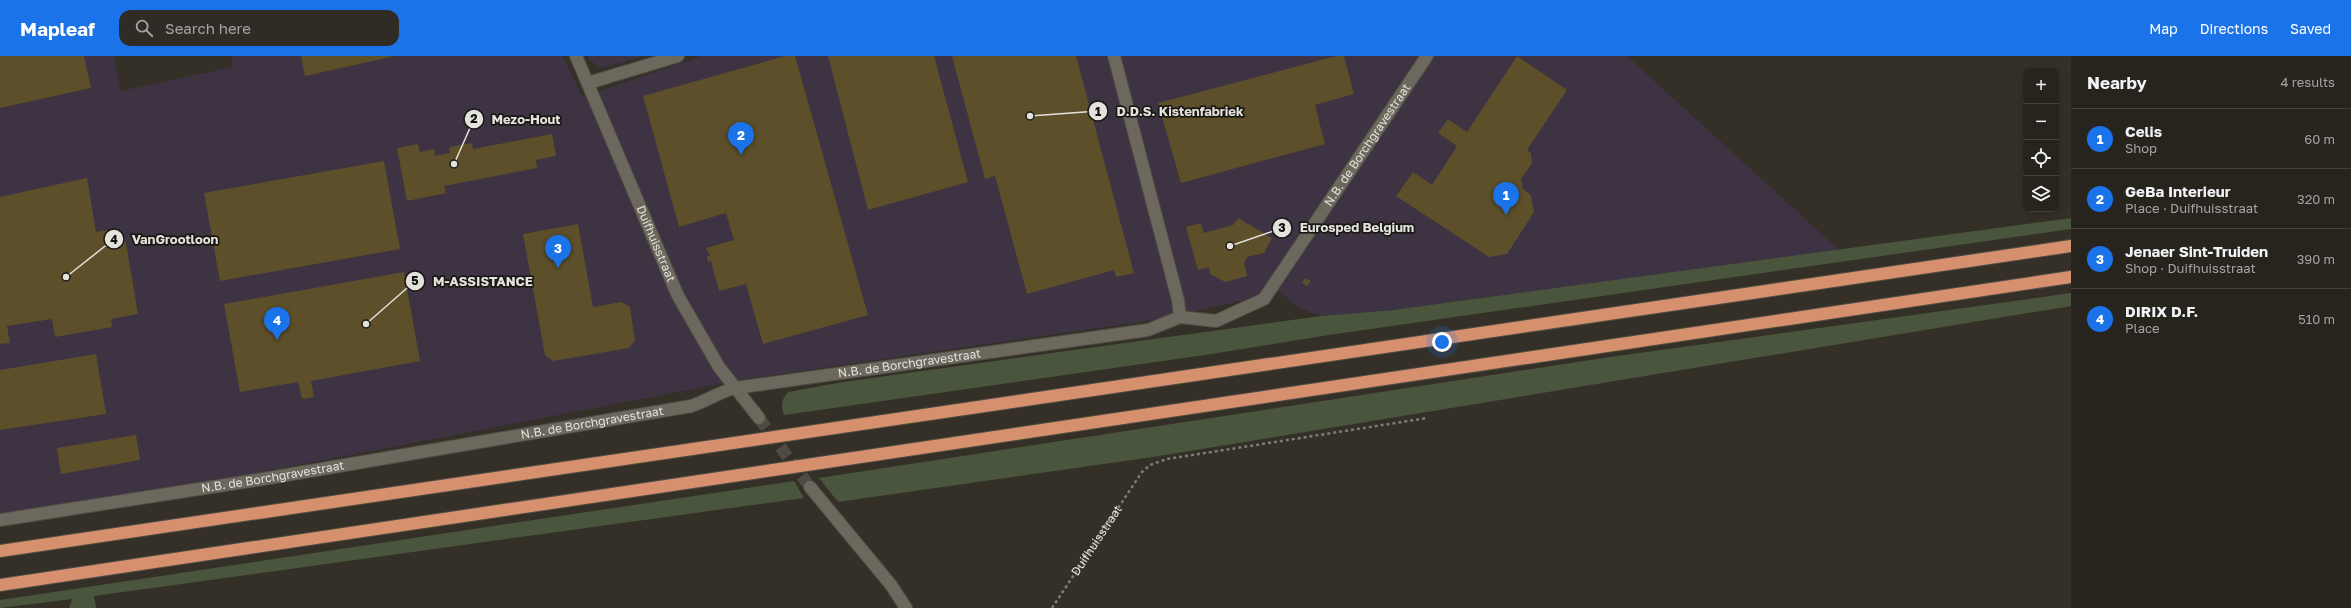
<!DOCTYPE html>
<html lang="en">
<head>
<meta charset="utf-8">
<style>
  body { margin:0; font-family:"Golos Text",sans-serif; background:#2f2c26; color:#f1f3f6 }
  .controls { position:absolute; right:12px; top:12px; display:grid; overflow:hidden; border-radius:8px; box-shadow:0 2px 10px #0003 }
  .controls button { width:36px; height:36px; display:grid; place-items:center; padding:0; border:0; border-bottom:1px solid #43413b; background:#27241d; color:#f1f3f6; font:20px sans-serif }
  .you { position:absolute; left:1442px; top:286px; width:14px; height:14px; margin:-10px; border:3px solid #fff; border-radius:50%; background:#1a73e8; box-shadow:0 0 0 6px #1a73e833 }
  .badge { display:grid; place-items:center; width:26px; height:26px; border-radius:50%; background:#1a73e8; color:#fff; font-size:13px; font-weight:700 }
  .pin { position:absolute; translate:-50% -33px; filter:drop-shadow(0 1px 2px #0008) }
  .pin::after { content:''; position:absolute; top:21px; width:14px; height:12px; background:inherit; clip-path:polygon(0 0,100% 0,50% 100%) }
  .list { margin:0; padding:0; list-style:none }
  h2 { display:flex; justify-content:space-between; align-items:center; height:52px; margin:0; padding:0 16px; font-size:17px }
  h2 small { font-size:13px; font-weight:400; color:#a4a4a4 }
  .list li { display:grid; grid-template-columns:26px 1fr auto; gap:12px; align-items:center; box-sizing:border-box; height:60px; padding:0 16px; border-top:1px solid #43413b }
  .list b { display:block; font-size:15px; white-space:nowrap }
  .list p { margin:0; font-size:13px; white-space:nowrap; color:#a4a4a4 }
  .list em { font-size:13px; font-style:normal; color:#a4a4a4 }
  .icon { flex:none; width:22px; height:22px; fill:none; stroke:currentColor; stroke-width:2; stroke-linecap:round; stroke-linejoin:round }
  .map { position:relative; flex:none; width:2071px; height:552px; overflow:hidden }
  header { display:flex; align-items:center; gap:24px; box-sizing:border-box; height:56px; padding:0 20px; background:#1a73e8; color:#fff }
  header strong { font-size:19px }
  nav { display:flex; gap:22px; margin-inline-start:auto; font-size:14px }
  .search { width:280px; height:36px; background:#2f2c26; display:flex; align-items:center; gap:10px; box-sizing:border-box; padding:0 14px; border-radius:12px; color:#a4a4a4; font-size:15px }
  main { display:flex }
  aside { flex:1; background:#27241d }
  .map>svg:first-child { display:block }
  .industrial { fill:#3d3343 }
  .green { fill:#49553d }
  .building { fill:#5c4f2a }
  .lines { fill:none; stroke-linecap:round; stroke-linejoin:round }
  .street-tunnel { stroke:#4e4b42; stroke-width:12; stroke-dasharray:12 6; stroke-linecap:butt }
  .street-casing { stroke:#4f4d44; stroke-width:14 }
  .highway-casing { stroke:#4f4d44; stroke-width:14 }
  .path { stroke:#7f7c74; stroke-width:2.5; stroke-dasharray:3 3; stroke-linecap:butt }
  .street { stroke:#6c685d; stroke-width:12 }
  .highway { stroke:#d6906d; stroke-width:12 }
  .labels { text-anchor:middle; stroke-width:3.5; stroke-linejoin:round; paint-order:stroke }
  .street-label { font-size:12px; fill:#e4e2dc; stroke:#1a1814 }
  .leader { fill:none; stroke:#e4e2dc; stroke-width:1.5 }
  .callout-dot { fill:#e4e2dc; stroke:#1a1814; stroke-width:1.5 }
  .mark-label { font-size:12px; text-anchor:middle; font-weight:bold; fill:#111 }
  .callout-label { font-size:13px; text-anchor:middle; font-weight:bold; fill:#e4e2dc; stroke:#1a1814; stroke-width:3.5; stroke-linejoin:round; paint-order:stroke }
</style>
</head>
<body>
<header>
<strong>Mapleaf</strong>
<div class="search"><svg class="icon" aria-label="search" viewBox="0 0 24 24"><circle cx="10" cy="10" r="6"/><path d="M15 15l6 6"/></svg>Search here</div>
<nav><a>Map</a><a>Directions</a><a>Saved</a></nav>
</header>
<main>
<div class="map">
<svg width="2071" height="552" viewBox="0 0 2071 552">
  <rect width="100%" height="100%" fill="#343027"/>
  <path class="industrial" d="M0 0H114L121 35 233 11 231 0H563L582 41 702 0H1627L1839 194 1393 254 1321 260 1299 252 1280 236 1160 263 745 323 236 421 0 460Z
    M587 0H644L602 12 589 4Z"/>
  <path class="green" d="M2071 162V173L1329 279 1205 299 784 359C781 350 781 344 788 336L843 326 1321 260 1393 254Z
    M2071 237V250L1153 401 838 446 819 422 1610 301Z
    M794 425 804 442 94 540 96 552H69L72 543 0 552V544Z"/>
  <path class="building" d="M0 0H84L91 32 0 52Z
    M301 0H391V1L305 20Z
    M785 0H795L868 259 763 288 746 228 719 235 711 205 708 206 707 200H710L706 192 734 184 726 157 679 171 643 40Z
    M828 0H934L968 126 868 154Z
    M952 0H1076L1134 217 1116 221 1114 214 1027 238 995 120 985 123Z
    M1336 0H1344L1354 38 1315 49 1325 88 1181 127 1158 47Z
    M1517 0 1567 34 1527 94 1531 97 1532 107 1521 123 1523 133 1531 139 1534 156 1507 198 1489 201 1396 140 1413 116 1432 129 1457 90 1438 77 1448 63 1467 76Z
    M552 78 556 100 536 104 537 112 444 130 446 137 407 145 397 92 418 88 420 96 434 93 435 100 450 97 449 91 472 87 473 93Z
    M384 105 400 193 220 225 204 137Z
    M87 122 96 176 108 174 109 184 125 181 138 258 111 263 112 271 55 281 52 263 7 270 10 287 0 288V141Z
    M1238 162 1272 182 1264 197 1247 201 1244 207 1247 220 1225 226 1210 218 1209 211 1198 214 1186 171 1201 167 1204 177 1233 169Z
    M578 168 593 251 621 246 630 251 635 284 629 292 553 305 545 299 523 178Z
    M404 216 420 305 311 325 314 341 302 343 298 326 240 336 224 248Z
    M1305 222 1311 225 1307 230 1302 227Z
    M96 298 106 358 0 374V314Z
    M136 379 140 404 61 418 57 392Z"/>
  <g class="lines">
    <path class="street-tunnel" d="M759 362 810 431"/>
    <g class="street-casing">
      <g id="street">
        <path id="s2" d="M576 0 678 240 719 311 759 362"/>
        <path d="M1114 0 1178 244 1180 261"/>
        <path d="M588 27 678 0"/>
        <path d="M810 431 891 529 906 552"/>
        <path id="s3" d="M0 464 263 423 691 350C707 345 719 336 735 332L1148 274 1180 261 1216 265 1264 243 1427 0"/>
      </g>
    </g>
    <g class="highway-casing">
      <path id="highway" d="M0 495 2071 190
        M0 529 2071 221"/>
    </g>
    <path class="path" id="s1" d="M1052 552 1142 416 1150 409 1167 403 1427 362"/>
    <use href="#street" class="street"/>
    <use href="#highway" class="highway"/>
  </g>
  <g class="labels">
    <g class="street-label">
      <text dy="4" stroke="none"><textPath href="#s3" startOffset="1474">N.B. de Borchgravestraat</textPath></text>
      <text dy="4" stroke="none"><textPath href="#s2" startOffset="204">Duifhuisstraat</textPath></text>
      <text dy="4" stroke="none"><textPath href="#s3" startOffset="924">N.B. de Borchgravestraat</textPath></text>
      <text dy="4" stroke="none"><textPath href="#s3" startOffset="600">N.B. de Borchgravestraat</textPath></text>
      <text dy="4" stroke="none"><textPath href="#s3" startOffset="276">N.B. de Borchgravestraat</textPath></text>
      <text dy="4" stroke="none"><textPath href="#s1" startOffset="81">Duifhuisstraat</textPath></text>
    </g>
  </g>
  <path class="leader" d="M1030 60L1098 55M454 108L474 63M1230 190L1282 172M66 221L114 183M366 268L415 225"/>
  <g class="callout-dot">
    <circle cx="1030" cy="60" r="4"/>
    <circle cx="454" cy="108" r="4"/>
    <circle cx="1230" cy="190" r="4"/>
    <circle cx="66" cy="221" r="4"/>
    <circle cx="366" cy="268" r="4"/>
    <circle cx="1098" cy="55" r="10"/>
    <circle cx="474" cy="63" r="10"/>
    <circle cx="1282" cy="172" r="10"/>
    <circle cx="114" cy="183" r="10"/>
    <circle cx="415" cy="225" r="10"/>
  </g>
  <g class="mark-label">
    <text x="1098" y="60">1</text>
    <text x="474" y="67">2</text>
    <text x="1282" y="176">3</text>
    <text x="114" y="188">4</text>
    <text x="415" y="229">5</text>
  </g>
  <g class="callout-label">
    <text x="1180" y="60">D.D.S. Kistenfabriek</text>
    <text x="526" y="68">Mezo-Hout</text>
    <text x="1357" y="176">Eurosped Belgium</text>
    <text x="175" y="188">VanGrootloon</text>
    <text x="483" y="230">M-ASSISTANCE</text>
  </g>
</svg>
<div class="controls">
<button>+</button>
<button>−</button>
<button><svg class="icon" aria-label="locate" viewBox="0 0 24 24"><circle cx="12" cy="12" r="6"/><path d="M12 2v4M12 18v4M2 12h4M18 12h4"/></svg></button>
<button><svg class="icon" aria-label="layers" viewBox="0 0 24 24"><path d="M12 4l9 5-9 5-9-5zM3 14l9 5 9-5"/></svg></button>
</div>
<div class="you"></div>
<div class="pin badge" style="left:1506px;top:159px">1</div>
<div class="pin badge" style="left:741px;top:99px">2</div>
<div class="pin badge" style="left:558px;top:212px">3</div>
<div class="pin badge" style="left:277px;top:284px">4</div>
</div>
<aside>
<h2>Nearby<small>4 results</small></h2>
<ul class="list">
<li><span class="badge">1</span><div><b>Celis</b><p>Shop</p></div><em>60 m</em></li>
<li><span class="badge">2</span><div><b>GeBa Interieur</b><p>Place · Duifhuisstraat</p></div><em>320 m</em></li>
<li><span class="badge">3</span><div><b>Jenaer Sint-Truiden</b><p>Shop · Duifhuisstraat</p></div><em>390 m</em></li>
<li><span class="badge">4</span><div><b>DIRIX D.F.</b><p>Place</p></div><em>510 m</em></li>
</ul>
</aside>
</main>
</body>
</html>
